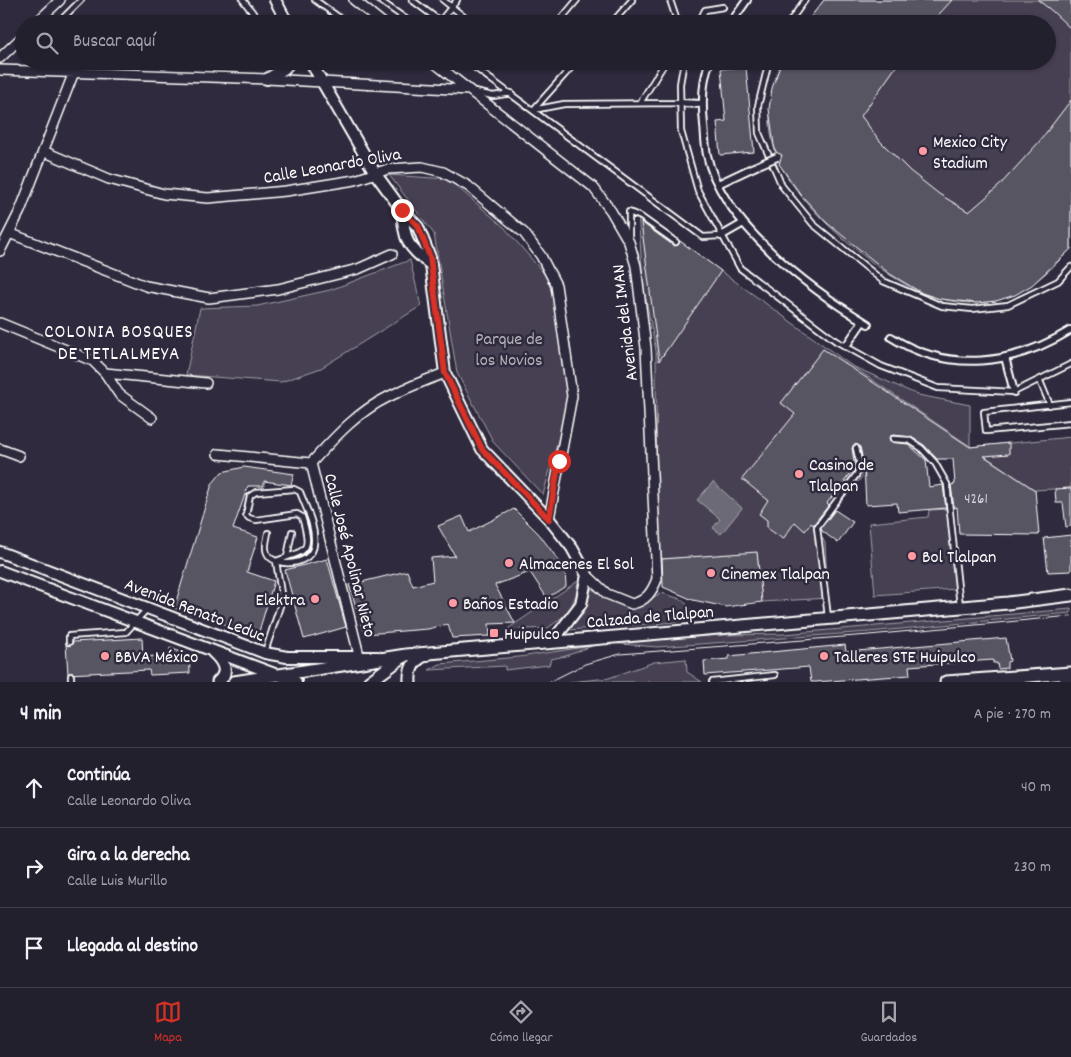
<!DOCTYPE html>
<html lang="es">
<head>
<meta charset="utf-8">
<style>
  body { margin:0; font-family:Dekko,sans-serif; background:#2b2836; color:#f1f3f6 }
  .stop { position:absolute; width:15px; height:15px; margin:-11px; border:4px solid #d93025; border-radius:50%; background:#fff }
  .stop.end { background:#d93025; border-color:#fff; box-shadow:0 1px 5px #0008 }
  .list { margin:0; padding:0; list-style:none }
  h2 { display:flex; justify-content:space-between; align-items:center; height:65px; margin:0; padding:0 20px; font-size:21px }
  h2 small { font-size:16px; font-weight:400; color:#a3a3aa }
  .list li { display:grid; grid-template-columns:32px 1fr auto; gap:15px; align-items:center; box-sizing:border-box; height:80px; padding:0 20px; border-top:1px solid #403e4a }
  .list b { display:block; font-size:19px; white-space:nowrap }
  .list p { margin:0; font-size:16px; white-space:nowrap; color:#a3a3aa }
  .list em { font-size:16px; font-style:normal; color:#a3a3aa }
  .icon { flex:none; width:28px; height:28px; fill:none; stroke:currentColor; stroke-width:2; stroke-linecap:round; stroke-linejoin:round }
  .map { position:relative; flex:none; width:1071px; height:682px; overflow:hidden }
  .search { position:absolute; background:#23202e; box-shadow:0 1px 4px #0004; left:15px; right:15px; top:15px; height:55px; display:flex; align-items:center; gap:12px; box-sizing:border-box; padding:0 18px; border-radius:28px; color:#a3a3aa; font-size:19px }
  .sheet { height:305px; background:#23202e }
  nav { display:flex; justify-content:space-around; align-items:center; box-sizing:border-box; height:70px; border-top:1px solid #403e4a; background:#23202e; font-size:14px; color:#a3a3aa }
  nav a { display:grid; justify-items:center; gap:2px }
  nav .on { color:#d93025 }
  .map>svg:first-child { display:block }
  .green { fill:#464152; stroke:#a2a0a8 }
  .water { fill:#6d6a77; stroke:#a7a6ad }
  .building { fill:#595564; stroke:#fff }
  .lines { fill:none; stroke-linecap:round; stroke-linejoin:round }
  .service-casing { stroke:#fff; stroke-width:8 }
  .pedestrian-casing { stroke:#fff; stroke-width:10 }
  .minor-casing { stroke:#fff; stroke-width:12 }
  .tertiary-casing { stroke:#fff; stroke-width:14 }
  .secondary-casing { stroke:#fff; stroke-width:15 }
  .service { stroke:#2f2a3d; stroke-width:4.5 }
  .pedestrian { stroke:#2f2a3d; stroke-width:6 }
  .minor { stroke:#2f2a3d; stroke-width:9 }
  .tertiary { stroke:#2f2a3d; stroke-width:10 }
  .secondary { stroke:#2f2a3d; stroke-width:11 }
  .tram { stroke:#fff; stroke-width:1 }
  .pedestrian-bridge-casing { stroke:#fff; stroke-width:10; stroke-linecap:butt }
  .pedestrian-bridge { stroke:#2f2a3d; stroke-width:6 }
  .route { stroke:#d93025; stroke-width:6 }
  .poi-dot { fill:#ff9aa2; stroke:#2f2a3d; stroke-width:2 }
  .labels { text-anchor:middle; stroke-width:5; stroke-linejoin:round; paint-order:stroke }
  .number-label { font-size:15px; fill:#d6d4d8 }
  .poi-label { font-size:18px; fill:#fff; stroke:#2f2a3d; text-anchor:start }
  .street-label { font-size:18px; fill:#fff; stroke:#2f2a3d }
  .park-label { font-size:18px; fill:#b5b3ba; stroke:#2f2a3d }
  .neighbourhood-label { font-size:19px; letter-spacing:1px; fill:#fff; stroke:#2f2a3d }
</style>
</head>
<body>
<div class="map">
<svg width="1071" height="682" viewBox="0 0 1071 682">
  <rect width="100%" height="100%" fill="#2f2a3d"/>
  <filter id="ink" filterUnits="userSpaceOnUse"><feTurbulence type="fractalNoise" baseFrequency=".02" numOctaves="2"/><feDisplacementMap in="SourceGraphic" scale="10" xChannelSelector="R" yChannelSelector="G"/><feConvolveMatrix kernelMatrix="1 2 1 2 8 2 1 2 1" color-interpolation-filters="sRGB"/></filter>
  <g filter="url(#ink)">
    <path class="green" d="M824 0H1071V249C1049 271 1028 293 997 300 973 306 945 302 922 293 878 274 800 208 780 164 765 132 767 93 782 61H1047V24H805Z
      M389 175 448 179 504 227 547 277 566 339 567 408 543 495 494 443 457 373 434 234Z
      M638 211 852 366 918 395 970 405V447L1071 437V488L1035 490 853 367 864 475 817 528 825 543 828 598 762 602 757 553 662 559 657 530 656 351 643 284Z
      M410 260 421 306 321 368 281 382 186 375 200 308 257 306 330 290Z
      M949 509 956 589 875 595 869 523 928 517 929 510Z
      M578 581 576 595 569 612 548 628 506 630Z
      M591 589 636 606 662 593 683 600 691 610 678 622 569 630 584 612Z
      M1071 609V613L869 632 657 647 609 643 721 635 784 634Z
      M592 646 566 656 551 659 549 665 505 670V666L429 670 440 664 519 657Z
      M686 659 687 672 702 682H569L609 678 654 662Z"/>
    <path class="water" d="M713 482 742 508 721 534 713 528 720 519 697 500Z"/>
    <path class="building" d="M824 0H952L930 24H805Z
      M1038 0H1071V29L1052 11Z
      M782 61H900L861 116 880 141 910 171 939 194 969 212 999 186 1039 142 1071 100V249L1032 285 1015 295 996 301 977 303 940 299 922 293 890 274 827 223 801 195 779 164 782 155 776 152 774 145 769 109 772 88Z
      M746 67 754 152 720 155 717 122 726 121 721 69Z
      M641 222 674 246 678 245 680 241 721 271 659 361Z
      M823 349 970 447 1009 443V454L984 456 1035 490 1039 535 959 534 957 507 954 508 951 485 955 484 953 459H937L924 445 911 437 893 435 889 437 890 442 908 444 926 460 929 487 943 485 946 508 898 512 897 503 866 505 864 465 860 447 856 444 852 448 855 468 827 503 829 505 813 525 811 523 805 531 795 522 783 539 767 528V520L759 514 768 500 742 479 795 414 781 403Z
      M244 467 294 474 291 485 264 481V486H248L233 529 258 537 247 572 274 581 258 635 174 608 212 484 222 472Z
      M1071 488V526L1066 527 1063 503H1056L1055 489Z
      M514 509 539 534 565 569 566 586 547 598 530 572 495 585 515 623 489 624 490 636 452 638 448 624 428 629 365 634 349 585 407 571 413 586 433 581 431 558 455 556 438 526 462 516 469 532Z
      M835 510 853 522 838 543 822 531 821 528Z
      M1071 535V571L1048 572 1044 538Z
      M757 552 762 602 726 607 693 600 663 587 662 559Z
      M327 559 346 627 304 639 285 570Z
      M142 638 143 657 169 655 170 648 189 655 190 673 150 675 149 670 68 674 66 644 69 646 73 642Z
      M1006 638 1010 661 1007 662V668L998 669 997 663H993V660L909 666 910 675 816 682H811L809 667 705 675 704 661 729 659V656L845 645 846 652Z"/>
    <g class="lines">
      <g class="service-casing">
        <path id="service" d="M243 0 260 22 259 24
          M315 0 348 24
          M379 0 413 24
          M412 0 440 21
          M443 0 473 24
          M670 0 678 24
          M57 24 81 0
          M438 24 457 0
          M557 24 577 0
          M611 24 632 0
          M698 24 705 10 723 7
          M788 24 805 0
          M466 61 703 237 721 236
          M521 61 523 63 525 61
          M684 61 680 84 681 131 698 191 740 268 836 341 881 366 938 388 1014 392 1071 364
          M769 61 758 106 759 133 782 186 813 224 883 281 942 306 972 309 1008 305 1058 281 1071 267
          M475 92 493 96 511 93
          M640 103 666 61
          M534 109 577 61
          M533 110 564 104 680 103
          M629 238V212L641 217 676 242
          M1040 381 1050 405
          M1071 402 984 412 986 431 1071 423
          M893 439 909 440 921 448 935 463 947 484 960 606
          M268 533C267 539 264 547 267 553 274 569 313 566 314 544 316 526 306 508 300 492L294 489 256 492 250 496 246 515 249 518 256 520 297 514 302 517C313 553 306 550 276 561
          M287 557 292 532
          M828 617 817 527 857 474 860 466 856 448
          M69 642V636L126 632 147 609
          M265 652 282 600 276 561
          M71 682V676
          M712 682 775 675"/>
      </g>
      <g class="pedestrian-casing">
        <path id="pedestrian" d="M730 24 747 0
          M710 61C702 80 702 105 704 125 705 135 705 145 707 155 721 223 811 290 868 324
          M680 103 702 104
          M718 184 754 167
          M721 236 742 224
          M891 337C949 374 1014 365 1071 330
          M846 346 863 321
          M1005 357 1014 392"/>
      </g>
      <g class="minor-casing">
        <path id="minor" d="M354 0 384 24
          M35 24 60 0
          M0 58 24 35
          M432 61 593 187 611 211 629 242 636 266 646 348 657 579C652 592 646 601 632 604L607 594 587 575
          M0 70 267 79 469 90
          M43 151 109 179 164 194 208 198 286 191 355 180 388 169 422 167 443 172 468 186 524 233 541 256 556 285 572 396 549 519
          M9 233 146 286 209 298 278 289 358 269 392 254
          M0 251 20 211 74 72
          M0 323 93 361 105 373 206 383
          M105 373 119 394 152 418
          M0 449 19 456
          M218 454 311 463
          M359 655 311 463C334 438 357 412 388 397 406 388 426 380 445 373"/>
      </g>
      <g class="tertiary-casing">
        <path id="tertiary" d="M275 0 288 24
          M310 61 375 173 402 210 418 227 430 257 445 373 482 449 549 519 572 548 587 575 581 604 552 642
          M267 79 284 69 291 61
          M402 210C405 242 406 245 431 265
          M0 552 265 653 287 657H378
          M0 571 296 682
          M1062 674 1068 682"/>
      </g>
      <g class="secondary-casing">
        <path id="secondary" d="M213 652C223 661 230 672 218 682
          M234 682 406 655 1008 603 1071 595
          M369 682 404 656
          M410 682C409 669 414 659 426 655
          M946 682 1071 673"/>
      </g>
      <use href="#service" class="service"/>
      <use href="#pedestrian" class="pedestrian"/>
      <use href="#minor" class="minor"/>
      <use href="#tertiary" class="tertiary"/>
      <use href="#secondary" class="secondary"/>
      <path class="tram" d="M549 682 585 664 620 654 869 635 1071 616"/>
      <g class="pedestrian-bridge-casing">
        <path id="pedestrian-bridge" d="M754 167 777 157"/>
      </g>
      <use href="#pedestrian-bridge" class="pedestrian-bridge"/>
    </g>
  </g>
  <g class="lines" filter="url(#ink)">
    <path class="route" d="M402 210 418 226 430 257 445 373 482 449 549 519 559 461"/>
  </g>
  <g class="poi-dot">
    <circle cx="923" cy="151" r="5"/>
    <circle cx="799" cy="474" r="5"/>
    <circle cx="912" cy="556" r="5"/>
    <circle cx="509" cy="563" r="5"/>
    <circle cx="711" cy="573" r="5"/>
    <circle cx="315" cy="599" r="5"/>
    <circle cx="453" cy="603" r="5"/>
    <rect x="489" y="628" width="10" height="10" rx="2.5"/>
    <circle cx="105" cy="656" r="5"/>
    <circle cx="824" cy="656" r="5"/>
  </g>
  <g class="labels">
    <g class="number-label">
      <text x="976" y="503">4261</text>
    </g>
    <g class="poi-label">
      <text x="933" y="147">Mexico City<tspan x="933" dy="21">Stadium</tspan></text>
      <text x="809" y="470">Casino de<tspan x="809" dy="21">Tlalpan</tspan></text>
      <text x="922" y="562">Bol Tlalpan</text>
      <text x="519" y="569">Almacenes El Sol</text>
      <text x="721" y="579">Cinemex Tlalpan</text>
      <text x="305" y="605" text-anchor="end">Elektra</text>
      <text x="463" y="609">Baños Estadio</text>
      <text x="504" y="639">Huipulco</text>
      <text x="115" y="662">BBVA México</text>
      <text x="834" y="662">Talleres STE Huipulco</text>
    </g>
    <g class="street-label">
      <text transform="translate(332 165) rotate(-10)" y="6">Calle Leonardo Oliva</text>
      <text transform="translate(624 323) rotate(-97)" y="6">Avenida del IMAN</text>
      <text transform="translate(351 555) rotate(76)" y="6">Calle José Apolinar Nieto</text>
      <text transform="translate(195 609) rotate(21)" y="6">Avenida Renato Leduc</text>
      <text transform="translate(650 616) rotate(-5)" y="6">Calzada de Tlalpan</text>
    </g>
    <g class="park-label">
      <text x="509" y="344">Parque de<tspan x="509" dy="21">los Novios</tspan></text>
    </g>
    <g class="neighbourhood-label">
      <text x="119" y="337">COLONIA BOSQUES<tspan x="119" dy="22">DE TETLALMEYA</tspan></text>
    </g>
  </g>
</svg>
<div class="stop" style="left:559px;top:461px"></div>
<div class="stop end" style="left:402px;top:210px"></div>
<div class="search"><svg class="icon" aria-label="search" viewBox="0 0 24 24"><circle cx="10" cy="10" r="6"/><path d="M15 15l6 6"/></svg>Buscar aquí</div>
</div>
<section class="sheet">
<h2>4 min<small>A pie · 270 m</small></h2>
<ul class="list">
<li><svg class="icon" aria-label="ahead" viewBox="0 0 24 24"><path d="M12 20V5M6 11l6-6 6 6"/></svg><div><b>Continúa</b><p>Calle Leonardo Oliva</p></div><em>40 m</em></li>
<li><svg class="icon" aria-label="right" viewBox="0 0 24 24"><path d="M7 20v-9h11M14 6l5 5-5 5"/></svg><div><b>Gira a la derecha</b><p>Calle Luis Murillo</p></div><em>230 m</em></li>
<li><svg class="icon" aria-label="arrive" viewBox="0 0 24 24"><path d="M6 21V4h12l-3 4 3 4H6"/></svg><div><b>Llegada al destino</b></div></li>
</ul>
</section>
<nav>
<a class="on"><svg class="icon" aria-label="map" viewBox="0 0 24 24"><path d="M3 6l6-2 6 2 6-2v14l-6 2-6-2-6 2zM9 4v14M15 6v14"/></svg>Mapa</a>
<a><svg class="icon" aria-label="directions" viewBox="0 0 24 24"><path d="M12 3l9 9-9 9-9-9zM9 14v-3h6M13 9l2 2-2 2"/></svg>Cómo llegar</a>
<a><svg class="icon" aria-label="saved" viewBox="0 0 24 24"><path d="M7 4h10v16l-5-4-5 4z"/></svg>Guardados</a>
</nav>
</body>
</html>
